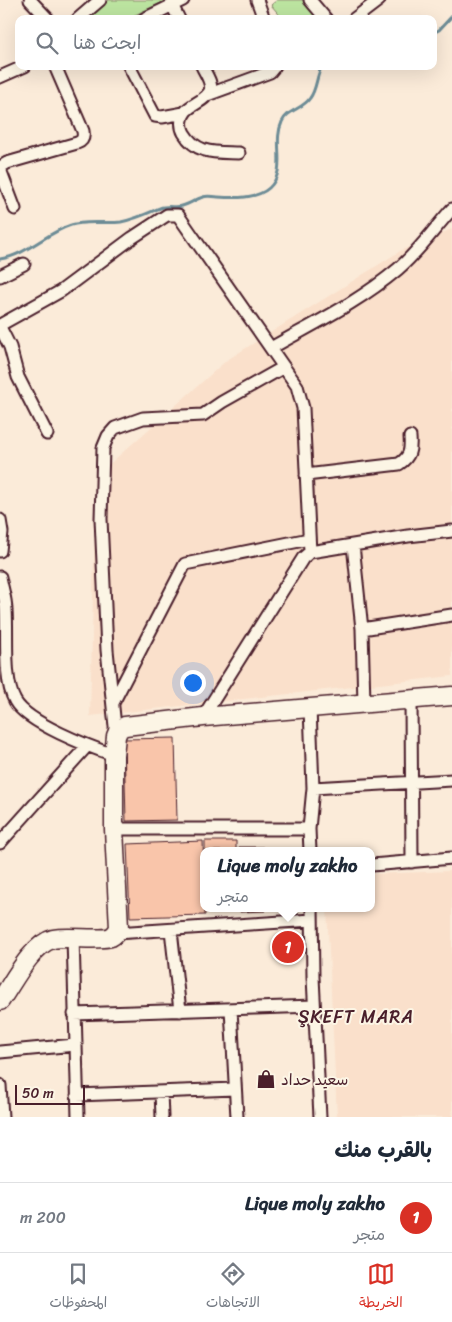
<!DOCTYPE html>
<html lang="ar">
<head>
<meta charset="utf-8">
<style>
  body { margin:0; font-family:Sriracha,"Playpen Sans Arabic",sans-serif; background:#f6f6f7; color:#1f2937; direction:rtl }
  .scale { position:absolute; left:15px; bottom:12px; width:70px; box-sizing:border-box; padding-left:5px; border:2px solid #4a1f2b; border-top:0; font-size:14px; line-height:18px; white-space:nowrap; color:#4a1f2b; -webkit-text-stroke:4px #fcf5e5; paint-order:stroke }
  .you { position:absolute; left:192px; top:682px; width:18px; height:18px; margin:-12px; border:4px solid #fff; border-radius:50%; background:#1a73e8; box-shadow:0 0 0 8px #1a73e833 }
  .badge { display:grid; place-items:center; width:32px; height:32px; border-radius:50%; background:#d93025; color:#fff; font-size:16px; font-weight:700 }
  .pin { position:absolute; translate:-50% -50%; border:2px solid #fff; box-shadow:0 1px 5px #0006 }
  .popup { position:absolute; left:200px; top:847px; width:175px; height:65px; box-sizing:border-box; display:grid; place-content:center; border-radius:10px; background:#fff; filter:drop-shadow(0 1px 4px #0005); font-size:16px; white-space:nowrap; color:#747a83 }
  .popup b { font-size:19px; color:#1f2937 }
  .popup::after { content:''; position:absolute; left:50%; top:100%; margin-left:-10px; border:10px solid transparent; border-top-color:#fff }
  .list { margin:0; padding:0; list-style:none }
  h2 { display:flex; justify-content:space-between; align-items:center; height:65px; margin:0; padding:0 20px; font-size:21px }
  h2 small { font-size:16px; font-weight:400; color:#747a83 }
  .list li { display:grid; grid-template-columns:32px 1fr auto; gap:15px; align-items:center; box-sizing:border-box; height:70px; padding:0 20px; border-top:1px solid #e0e1e3 }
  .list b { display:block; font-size:19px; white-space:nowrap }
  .list p { margin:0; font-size:16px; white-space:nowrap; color:#747a83 }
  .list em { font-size:16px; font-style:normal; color:#747a83 }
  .icon { flex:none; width:28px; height:28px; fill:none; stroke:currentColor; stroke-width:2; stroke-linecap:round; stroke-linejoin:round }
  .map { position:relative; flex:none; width:452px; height:1117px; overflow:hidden; direction:ltr }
  .search { position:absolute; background:#fff; box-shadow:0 5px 20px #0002; left:15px; right:15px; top:15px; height:55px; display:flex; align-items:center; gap:12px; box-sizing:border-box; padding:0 18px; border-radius:10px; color:#747a83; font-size:19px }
  .sheet { height:135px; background:#fff }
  nav { display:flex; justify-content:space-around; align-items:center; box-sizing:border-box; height:70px; border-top:1px solid #e0e1e3; background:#fff; font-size:14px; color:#747a83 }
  nav a { display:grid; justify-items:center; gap:2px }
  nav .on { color:#d93025 }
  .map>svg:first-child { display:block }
  .built { fill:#fae0cb }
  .green { fill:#bce4a0; stroke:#838266 }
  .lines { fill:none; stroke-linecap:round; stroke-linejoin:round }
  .stream { stroke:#6d8c96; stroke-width:3 }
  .building { fill:#f9c5aa; stroke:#4a1f2b }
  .minor-casing { stroke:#4a1f2b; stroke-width:15 }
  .primary-casing { stroke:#4a1f2b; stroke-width:21 }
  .minor { stroke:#fcf5e5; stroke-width:11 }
  .primary { stroke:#fcf5e5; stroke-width:18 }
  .labels { text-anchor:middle; stroke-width:4; stroke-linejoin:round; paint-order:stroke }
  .poi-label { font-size:16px; fill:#4a1f2b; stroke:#fcf5e5; text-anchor:start }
  .neighbourhood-label { font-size:18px; letter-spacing:1px; fill:#4a1f2b; stroke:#fcf5e5 }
</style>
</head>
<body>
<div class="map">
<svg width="452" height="1117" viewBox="0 0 452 1117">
  <rect width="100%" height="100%" fill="#fbebd9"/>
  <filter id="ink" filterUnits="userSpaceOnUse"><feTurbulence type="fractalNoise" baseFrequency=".02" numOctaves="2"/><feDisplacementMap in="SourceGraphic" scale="10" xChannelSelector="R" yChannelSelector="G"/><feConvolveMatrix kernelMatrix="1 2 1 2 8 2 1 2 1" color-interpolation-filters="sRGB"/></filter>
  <g filter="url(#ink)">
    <path class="built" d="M452 229V676L90 716 96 476 227 360 402 250Z
      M452 871V1117H337L327 908H372V874Z"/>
    <path class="green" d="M109 0H167L126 19H86Z
      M277 0H305L321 19H283L271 5Z"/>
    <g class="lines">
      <path class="stream" d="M433 33 439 30 452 16
        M0 259C27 255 46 233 71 225 85 220 105 224 121 222 136 219 146 214 160 208 167 205 175 208 182 206 190 204 196 199 203 197 208 195 213 197 218 197 234 198 257 199 269 188 288 170 272 143 282 122 287 110 303 109 310 98 317 89 316 76 322 66"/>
    </g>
    <path class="building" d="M175 738 177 820 126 821 124 739Z
      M203 841 205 915 130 917 127 844Z
      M205 841H236V851H205Z
      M239 847H263L264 851H239Z
      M240 908H265V911L240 912Z"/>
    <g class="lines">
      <g class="minor-casing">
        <path id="minor" d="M30 0 48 19
          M257 0 264 19
          M310 0 326 19
          M172 5 179 19
          M78 19 100 0
          M144 19 183 0
          M354 19 379 0
          M129 66 155 116 162 117 184 113
          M202 66C205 73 213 83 210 91 206 100 192 104 186 111 181 117 180 126 184 133 197 155 216 152 239 153
          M0 77 25 66
          M207 95 270 72 275 66
          M15 209 1 172 2 166 7 163 77 143C83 141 84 137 83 131L55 66
          M0 276 24 264
          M0 325 61 291 132 238 167 215H178L297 386 303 408 310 552
          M0 327 10 347 18 377 47 434
          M271 348C315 323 359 302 398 269 418 252 434 229 452 209
          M306 475 399 464C410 457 411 450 410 437
          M0 520 2 532 0 551
          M353 545 362 629 364 703
          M0 577C2 588 6 599 6 610 8 635 3 680 15 701 27 723 90 747 114 755
          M362 629 452 615
          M411 699 412 862
          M113 703 185 564 309 539
          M310 708 313 788 309 829 310 851
          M203 717 303 558 310 552 408 536 452 531
          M116 736 107 650 101 519 103 448 108 436 115 428 143 418 203 415 222 402 284 367
          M313 788 452 780
          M114 829H309
          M0 843 87 746
          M372 865 452 858
          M312 908 313 977 320 1117
          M171 930 180 1011
          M116 933 312 920
          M73 937 78 1117
          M231 1009 237 1117
          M74 1014 314 1006
          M0 1052 75 1045
          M0 1085 2 1117
          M161 1092 162 1117
          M77 1095 235 1089"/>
      </g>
      <g class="primary-casing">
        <path id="primary" d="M0 1001C12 984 32 944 53 939 67 936 101 941 111 937 115 935 117 932 119 928L114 829V755L116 736 119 729 125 726 203 717 452 696"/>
      </g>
      <use href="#minor" class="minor"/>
      <use href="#primary" class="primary"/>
    </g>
  </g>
  <defs>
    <g id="shop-bare" transform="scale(1.5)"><path d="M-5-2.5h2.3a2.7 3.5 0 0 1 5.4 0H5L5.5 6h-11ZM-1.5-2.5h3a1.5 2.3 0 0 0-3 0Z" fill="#4a1f2b" stroke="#fcf5e5" stroke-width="2.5" paint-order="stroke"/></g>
  </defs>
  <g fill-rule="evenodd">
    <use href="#shop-bare" x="266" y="1079"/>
  </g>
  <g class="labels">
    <g class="poi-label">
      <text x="281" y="1085">سعيد حداد</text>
    </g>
    <g class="neighbourhood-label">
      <text x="356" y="1023">ŞKEFT MARA</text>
    </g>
  </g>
</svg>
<div class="scale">50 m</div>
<div class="you"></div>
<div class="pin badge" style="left:288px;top:947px">1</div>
<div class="popup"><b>Lique moly zakho</b>متجر</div>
<div class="search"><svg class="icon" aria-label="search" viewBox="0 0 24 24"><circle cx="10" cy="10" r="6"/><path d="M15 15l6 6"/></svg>ابحث هنا</div>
</div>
<section class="sheet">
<h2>بالقرب منك<small></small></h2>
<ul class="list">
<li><span class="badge">1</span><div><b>Lique moly zakho</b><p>متجر</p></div><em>200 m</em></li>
</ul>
</section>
<nav>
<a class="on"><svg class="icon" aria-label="map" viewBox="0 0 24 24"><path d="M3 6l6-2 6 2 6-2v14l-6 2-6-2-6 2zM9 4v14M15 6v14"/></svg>الخريطة</a>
<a><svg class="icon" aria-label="directions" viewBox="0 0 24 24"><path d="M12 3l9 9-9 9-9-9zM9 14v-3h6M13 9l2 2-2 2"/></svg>الاتجاهات</a>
<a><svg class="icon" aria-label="saved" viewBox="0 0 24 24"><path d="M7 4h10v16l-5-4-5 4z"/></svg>المحفوظات</a>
</nav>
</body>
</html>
